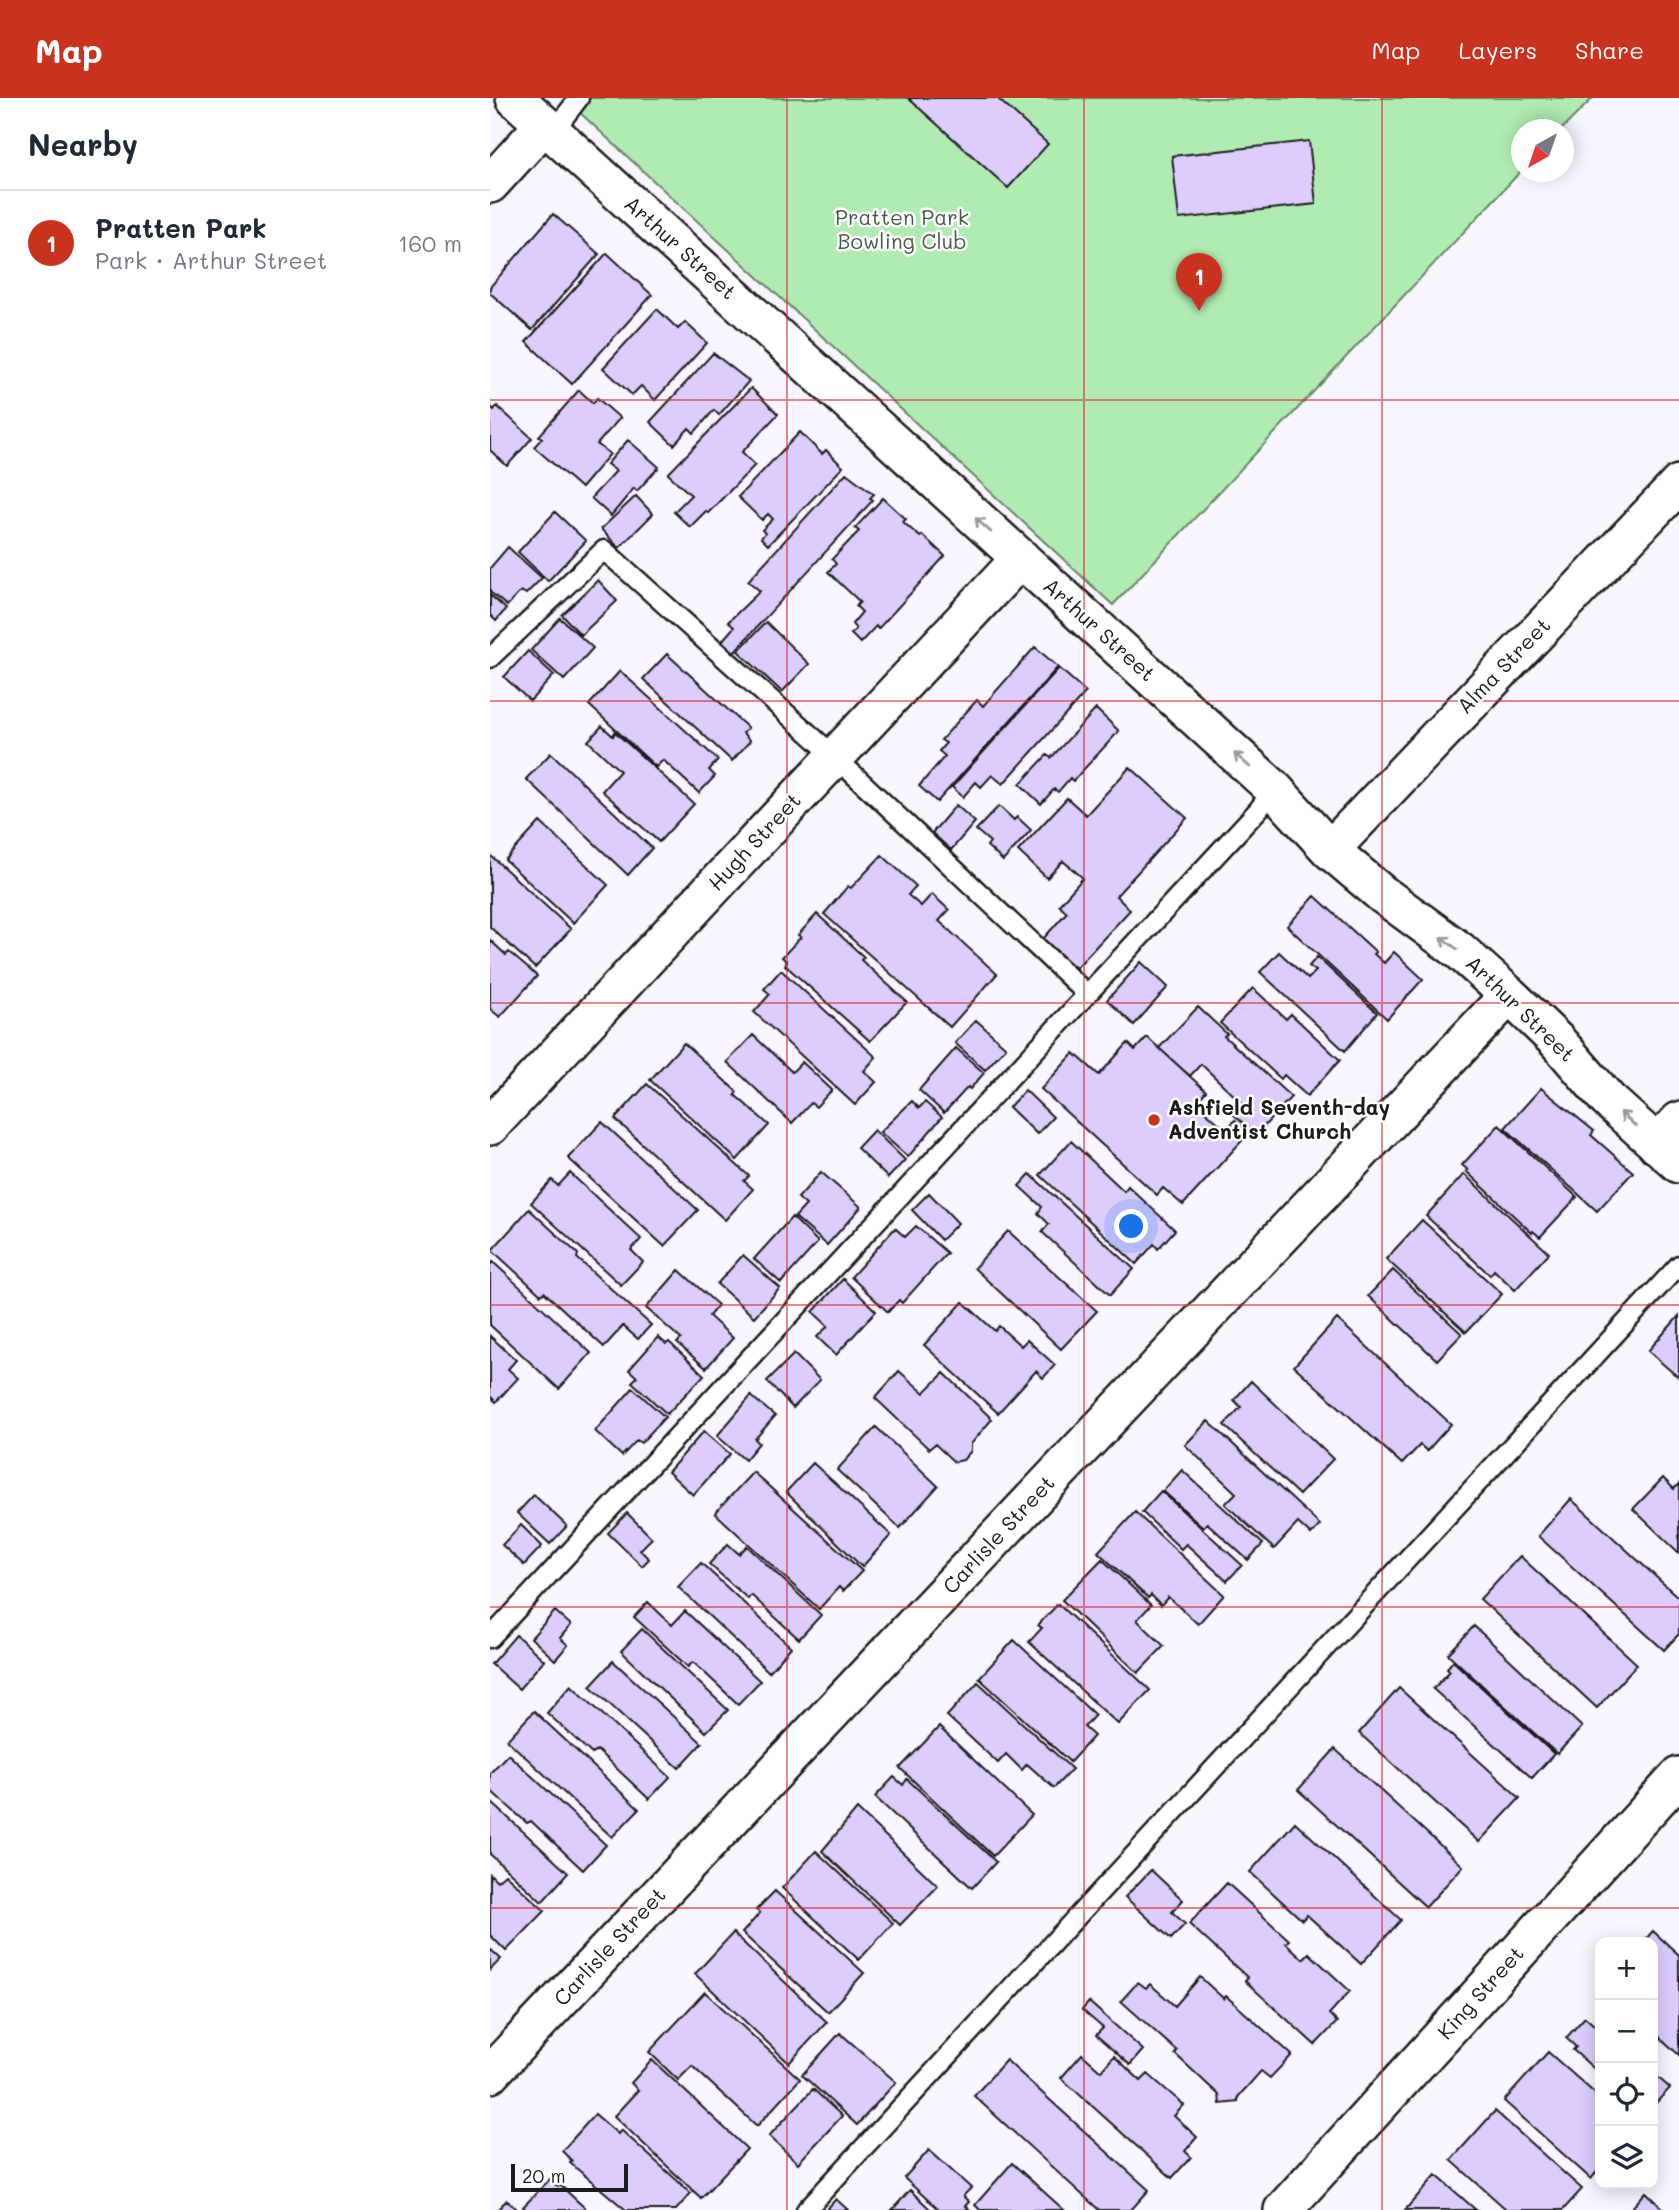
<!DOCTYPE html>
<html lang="en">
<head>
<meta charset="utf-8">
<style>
  body { margin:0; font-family:Mali,sans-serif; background:#f2f2f3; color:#1f2937 }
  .controls { position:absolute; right:21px; bottom:21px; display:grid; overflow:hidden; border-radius:14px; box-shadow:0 4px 18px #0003 }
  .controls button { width:63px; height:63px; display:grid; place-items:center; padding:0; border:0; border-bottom:2px solid #e0e1e3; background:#fff; color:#1f2937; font:35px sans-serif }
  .compass { position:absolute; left:1021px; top:21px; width:63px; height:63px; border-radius:50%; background:#fff; box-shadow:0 4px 18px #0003; rotate:220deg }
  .scale { position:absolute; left:21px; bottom:18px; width:117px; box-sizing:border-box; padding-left:7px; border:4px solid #1c1c1c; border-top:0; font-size:19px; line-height:24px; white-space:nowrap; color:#1c1c1c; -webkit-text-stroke:5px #fff; paint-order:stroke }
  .you { position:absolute; left:642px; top:1129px; width:24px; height:24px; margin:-18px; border:5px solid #fff; border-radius:50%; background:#1a73e8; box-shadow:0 0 0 10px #1a73e833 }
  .badge { display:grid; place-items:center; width:46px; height:46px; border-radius:50%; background:#c8321e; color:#fff; font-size:23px; font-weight:700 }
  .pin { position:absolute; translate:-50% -58px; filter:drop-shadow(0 2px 4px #0008) }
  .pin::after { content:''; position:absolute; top:37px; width:24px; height:21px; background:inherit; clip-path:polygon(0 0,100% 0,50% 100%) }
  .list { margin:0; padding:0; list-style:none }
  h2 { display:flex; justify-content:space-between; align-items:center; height:91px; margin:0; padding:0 28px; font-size:30px }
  h2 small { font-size:23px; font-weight:400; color:#747a83 }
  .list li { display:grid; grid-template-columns:46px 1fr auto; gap:21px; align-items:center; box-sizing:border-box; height:105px; padding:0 28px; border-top:2px solid #e0e1e3 }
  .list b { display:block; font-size:26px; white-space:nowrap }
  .list p { margin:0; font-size:23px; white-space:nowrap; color:#747a83 }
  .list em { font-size:23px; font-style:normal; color:#747a83 }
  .icon { flex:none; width:38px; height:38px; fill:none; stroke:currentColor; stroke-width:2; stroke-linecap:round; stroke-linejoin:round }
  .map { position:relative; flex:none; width:1189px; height:2112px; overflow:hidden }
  header { display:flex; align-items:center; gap:42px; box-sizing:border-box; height:98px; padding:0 35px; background:#c8321e; color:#fff }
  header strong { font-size:33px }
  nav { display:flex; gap:38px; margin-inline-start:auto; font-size:24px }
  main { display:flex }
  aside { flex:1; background:#fff }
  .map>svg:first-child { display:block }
  .park { fill:#b0ecb1; stroke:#668466; stroke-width:2 }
  .building { fill:#ddccfe; stroke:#1c1c1c; stroke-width:2 }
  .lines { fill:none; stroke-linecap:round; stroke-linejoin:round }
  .lane-casing { stroke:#1c1c1c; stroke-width:23 }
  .street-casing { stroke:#1c1c1c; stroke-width:42 }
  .lane { stroke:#fff; stroke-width:18 }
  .street { stroke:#fff; stroke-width:37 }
  .oneway { stroke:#999 }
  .grid { fill:none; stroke:#d62828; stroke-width:2; stroke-opacity:0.55 }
  .poi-dot { fill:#c8321e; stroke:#fff; stroke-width:2.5 }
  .labels { text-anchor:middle; stroke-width:5; stroke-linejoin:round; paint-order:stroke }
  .park-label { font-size:21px; fill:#485a49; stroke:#fff }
  .street-label { font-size:21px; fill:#1c1c1c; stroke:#fff }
  .poi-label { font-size:21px; font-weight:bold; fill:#1c1c1c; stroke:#fff; text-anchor:start }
</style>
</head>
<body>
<header>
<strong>Map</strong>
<nav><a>Map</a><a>Layers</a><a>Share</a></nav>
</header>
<main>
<aside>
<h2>Nearby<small></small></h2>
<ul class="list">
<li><span class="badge">1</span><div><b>Pratten Park</b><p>Park · Arthur Street</p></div><em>160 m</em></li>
</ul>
</aside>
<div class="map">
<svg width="1189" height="2112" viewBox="0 0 1189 2112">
  <rect width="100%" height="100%" fill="#f8f5ff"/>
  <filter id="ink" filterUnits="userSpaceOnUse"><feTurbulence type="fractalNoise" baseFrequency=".0143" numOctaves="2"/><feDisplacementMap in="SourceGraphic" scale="14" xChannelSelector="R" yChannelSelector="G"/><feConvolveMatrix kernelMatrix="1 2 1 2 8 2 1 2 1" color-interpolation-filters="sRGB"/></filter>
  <g filter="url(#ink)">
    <path class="park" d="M74 0H1103L1072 31 1032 32 1031 73 623 507Z"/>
    <path class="building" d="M418 0H507L558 46 518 90Z
      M819 43 826 106 689 121 682 58Z
      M63 116 109 156 42 232 0 195V189Z
      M117 155 162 197 82 286 36 244Z
      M167 211 188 231 195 224 217 245 165 302 151 288 142 297 113 270Z
      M223 255 259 283 229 317 224 312 204 335 199 330 184 347 160 324Z
      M261 290 288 316 252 354 265 367 218 415 216 413 200 429 184 414 201 397 178 376Z
      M89 292 103 305 107 300 130 320 107 346 120 356 91 390 44 349 52 340 49 338Z
      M0 308 4 312 7 308 42 340 17 368 0 352Z
      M310 334 332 356 336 352 353 369 278 447 271 440 275 435 272 432 283 421 278 416 272 422 248 399Z
      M138 342 169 369 147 393 144 390 121 418 101 400 126 373 117 366Z
      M356 375 384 396 380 400 383 402 244 554 232 543 244 529 238 524 270 493 258 483Z
      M146 398 163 416 129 450 111 431Z
      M393 400 416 421 413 424 430 439 432 437 455 458 388 531 386 528 370 545 361 536 366 531 362 526 372 514 366 508 370 504 338 474 346 466 342 461 369 433 365 430Z
      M65 414 96 443 58 483 28 454Z
      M18 449 52 480 36 496 31 493 17 508 0 494V470Z
      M108 482 127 503 91 537 72 517Z
      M0 497 16 511 6 523 0 517Z
      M70 520 103 550 74 582 41 552Z
      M276 524 319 566 292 594 248 553Z
      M545 549 568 569 447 704 429 688 455 658 449 653 456 645 451 642 487 602 493 608Z
      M38 553 64 577 40 603 14 579Z
      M177 556 258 630 253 635 260 643 242 663 153 581Z
      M569 570 596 594 513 686 502 677 491 689 486 684 473 699 462 689Z
      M130 573 228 662 219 672 225 678 209 695 173 662 166 669 99 607Z
      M606 611 629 633 583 683 580 680 568 694 564 691 551 706 530 686 557 657 561 660Z
      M112 628 123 638 125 634 204 706 169 744 112 693 130 673 98 643Z
      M61 655 162 750 138 777 36 681Z
      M640 669 697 720 626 798 640 812 586 870 553 841 577 814 569 807 593 780 573 763 557 780 528 753 577 700 596 717Z
      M466 707 485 724 461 752 442 735Z
      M509 708 524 722 527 719 541 732 513 763 497 748 500 744 486 732Z
      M50 724 118 787 83 825 15 762Z
      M0 757 81 831 45 870 0 829Z
      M392 757 426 788 418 797 431 808 442 796 459 812 449 823 507 876 460 929 334 816 358 788 361 790Z
      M825 798 886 854 884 856 894 865 904 854 933 881 897 921 797 828Z
      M327 816 374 859 371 862 417 904 380 943 295 867 297 864 292 859 311 839 308 837Z
      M0 842 16 857 19 854 47 878 10 919 0 911Z
      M789 854 818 881 826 873 819 868 827 859 887 915 855 953 770 874Z
      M651 864 678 889 644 927 617 902Z
      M291 872 386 959 374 973 386 984 365 1007 264 914 280 896 274 891Z
      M763 890 796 921 801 916 850 962 817 998 794 977 791 981 730 925Z
      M708 909 737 936 734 938 801 999 766 1037 742 1015 752 1005 711 966 700 978 669 950Z
      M486 922 516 949 495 972 465 945Z
      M263 937 302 974 312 964 342 992 326 1009 321 1005 302 1025 237 964Z
      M657 939 716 993 706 1005 736 1032 745 1022 759 1035 693 1107 673 1090 667 1097 551 991 584 955 609 977 638 945 645 952Z
      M194 945 247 994 245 997 279 1027 247 1062 160 982Z
      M466 950 494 975 480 991 478 989 454 1015 429 992Z
      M157 986 259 1078 254 1083 263 1091 235 1122 125 1021Z
      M1051 990 1104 1033 1101 1037 1143 1074 1107 1113 1015 1030Z
      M535 992 563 1019 547 1036 519 1009Z
      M422 1003 429 1010 435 1004 452 1019 418 1059 390 1034Z
      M112 1024 208 1112 174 1148 78 1060Z
      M1009 1027 1087 1099 1050 1139 1043 1133 1042 1135 976 1073 978 1072 972 1067Z
      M384 1032 415 1062 398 1080 367 1050Z
      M581 1043 634 1093 638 1088 685 1132 668 1151 664 1146 646 1166 550 1077Z
      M331 1074 371 1109 337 1147 305 1119 316 1107 308 1100Z
      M80 1075 151 1141 141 1152 153 1164 131 1187 41 1105 62 1082 68 1088Z
      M540 1076 644 1171 620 1197 552 1134 559 1126 548 1115 552 1109 529 1088Z
      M974 1076 1059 1155 1025 1192 1004 1172 1000 1177 936 1118Z
      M439 1095 468 1125 451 1142 422 1112Z
      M39 1111 88 1156 87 1160 161 1227 148 1241 133 1228 114 1249 54 1194 51 1197 2 1152Z
      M302 1119 328 1144 291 1185 264 1161Z
      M932 1122 1012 1196 976 1234 896 1161Z
      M426 1128 457 1155 412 1205 409 1202 398 1214 361 1179 405 1130 415 1139Z
      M518 1133 607 1213 571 1251 484 1170Z
      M253 1157 290 1190 264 1219 227 1186Z
      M3 1164 101 1255 69 1291 0 1227V1167Z
      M189 1172 228 1207 219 1218 243 1240 216 1270 187 1245 191 1241 156 1210Z
      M903 1172 972 1236 947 1262 878 1198Z
      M353 1181 386 1213 346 1257 327 1239 338 1228 323 1214Z
      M473 1204 505 1233 509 1228 531 1248 537 1242 565 1267 553 1280 546 1273 508 1315 434 1247Z
      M1189 1218V1280L1158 1253Z
      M847 1221 961 1326 937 1353 930 1347 912 1366 804 1268Z
      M0 1238 26 1262 18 1271 28 1280 6 1304 0 1298Z
      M168 1239 176 1246 179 1244 214 1277 177 1316 142 1284 147 1279 139 1272Z
      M304 1256 330 1282 303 1310 277 1283Z
      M409 1273 434 1295 454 1275 502 1321 481 1346V1353L473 1362 464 1364 445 1346 439 1351 385 1300Z
      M761 1283 843 1361 809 1397 734 1327 751 1309 744 1302Z
      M143 1290 175 1319 151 1345 147 1342 132 1358 105 1333Z
      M261 1298 285 1318 265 1341 269 1345 255 1362 227 1338Z
      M718 1323 830 1427 821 1437 808 1425 784 1451 735 1406 746 1395 695 1347Z
      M386 1329 448 1388 410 1430 347 1372Z
      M214 1333 240 1356 203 1397 178 1374Z
      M323 1365 401 1437 372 1469 296 1394Z
      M692 1372 773 1446 758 1462 717 1425 713 1429 673 1393Z
      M263 1374 372 1473 353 1493 349 1489 329 1511 225 1415Z
      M1173 1380 1184 1391 1189 1386V1455L1143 1411Z
      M671 1393 752 1467 737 1483 696 1446 691 1451 652 1414Z
      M44 1397 77 1428 60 1446 27 1415Z
      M1081 1401 1189 1500V1536L1174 1552 1048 1438Z
      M645 1414 734 1497 708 1526 678 1499 671 1507 661 1497 658 1500 608 1454Z
      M137 1415 162 1440 150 1452 159 1461 152 1468 118 1435Z
      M31 1427 52 1448 34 1467 12 1447Z
      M238 1446 249 1456 257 1448 331 1517 309 1541 261 1497 258 1501 219 1466Z
      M1030 1458 1147 1566 1107 1610 990 1501Z
      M612 1461 661 1507 647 1522 674 1548 648 1575 572 1502Z
      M211 1465 301 1549 279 1574 188 1489Z
      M158 1504 182 1527 195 1513 270 1583 248 1606 203 1564 198 1569 144 1519Z
      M568 1506 660 1592 628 1626 539 1544 552 1530 548 1527Z
      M65 1513 81 1527 70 1540 78 1547 65 1562 41 1540Z
      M984 1528 1092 1629 1067 1656 958 1556Z
      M152 1531 238 1612 216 1634 131 1553Z
      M26 1537 54 1562 29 1591 1 1566Z
      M524 1542 605 1617 594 1629 604 1638 580 1664 489 1580Z
      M123 1563 212 1645 189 1670 100 1588Z
      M963 1563 1064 1656 1042 1680 943 1591 960 1573 957 1570Z
      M488 1584 582 1671 564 1690 537 1666 532 1672 516 1656 508 1665 457 1618Z
      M81 1587 180 1679 159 1701 107 1652 102 1656 57 1615Z
      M909 1590 1030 1700 989 1744 869 1635Z
      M44 1613 149 1711 122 1739 17 1642Z
      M449 1629 542 1717 503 1758 410 1670Z
      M845 1651 973 1768 936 1809 808 1692Z
      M18 1656 116 1747 93 1772 41 1723 37 1725 0 1692V1675Z
      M404 1679 413 1687 417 1681 506 1764 482 1790 385 1699Z
      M0 1703 78 1775 52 1804 0 1756Z
      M367 1711 448 1788 410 1827 332 1753Z
      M805 1724 911 1822 871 1866 817 1817 812 1822 760 1774Z
      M326 1753 403 1825 369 1862 292 1790Z
      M661 1772 693 1802 682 1814 695 1826 681 1841 635 1799Z
      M0 1776 7 1783 15 1776 55 1813 16 1853 0 1837Z
      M737 1785 799 1842 796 1845 813 1861 819 1855 860 1893 839 1916 847 1924 825 1947 755 1883 758 1880 699 1826Z
      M285 1793 374 1875 338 1914 252 1835 270 1815 266 1812Z
      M1163 1833 1189 1857V1957L1163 1933V1844H1153Z
      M243 1835 337 1924 299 1965 205 1876Z
      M0 1851 11 1861 0 1872Z
      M710 1879 734 1901 736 1898 802 1957 780 1980 771 1973 748 1999V2004L730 2006 729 1997 685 1956 687 1953 631 1903 648 1884 656 1890 660 1886 685 1908Z
      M215 1894 310 1981 267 2028 202 1968 188 1982 159 1954Z
      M599 1904 653 1952 640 1967 606 1937 613 1930 592 1912Z
      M1095 1919 1105 1928 1108 1925 1110 1927V1976L1083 1952 1086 1949 1076 1940Z
      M350 1935 406 1984 367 2027 312 1977Z
      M1058 1954 1110 2000V2070L1101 2081 1014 2003Z
      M592 1956 611 1973 624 1958 651 1983 658 1976 694 2007 684 2018 707 2039 695 2053 701 2059 682 2080 571 1980Z
      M162 1962 257 2051 211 2100 124 2018 148 1992 141 1985Z
      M516 1962 659 2092 641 2112H609L484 1998Z
      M1163 1975 1180 1990 1163 2008Z
      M323 1991 352 2018 308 2065 279 2038Z
      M1005 2013 1092 2091 1073 2112H1017L961 2062Z
      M105 2016 128 2036 131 2032 201 2095 186 2112H136L80 2065 82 2063 72 2053Z
      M439 2052 481 2090 473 2098 479 2104 475 2108 479 2112H449L414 2080Z
      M522 2065 574 2112H490L485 2107Z
      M946 2077 986 2112H915Z
      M60 2081 68 2089 70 2087 97 2112H37L33 2109Z
      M420 2092 441 2112H402Z
      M1156 2094 1175 2112H1140Z
      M346 2101 358 2112H336Z
      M17 2102 28 2112H7Z"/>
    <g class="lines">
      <g class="lane-casing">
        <path id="lane" d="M62 35 89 0
          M0 560 114 452 345 659 596 895
          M0 1540 769 711 784 691
          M316 2112 1189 1167"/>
      </g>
      <g class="street-casing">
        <path id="street" d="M25 0 784 691 840 752 892 796 970 853 1019 897 1067 943 1118 1002 1189 1066
          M0 86 54 27
          M840 752 1189 386
          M0 1028 531 460
          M1167 1047 1189 1023
          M0 1976 1019 897
          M793 2112 1189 1678"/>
      </g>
      <use href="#lane" class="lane"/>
      <use href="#street" class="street"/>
    </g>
    <defs><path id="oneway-shaft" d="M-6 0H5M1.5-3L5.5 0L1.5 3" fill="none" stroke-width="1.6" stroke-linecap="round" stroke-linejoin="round" transform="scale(1.75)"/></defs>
    <g class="oneway">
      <use href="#oneway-shaft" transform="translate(493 427) rotate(-138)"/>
      <use href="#oneway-shaft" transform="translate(752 662) rotate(-138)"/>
      <use href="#oneway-shaft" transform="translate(959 845) rotate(-144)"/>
      <use href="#oneway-shaft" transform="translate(1138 1021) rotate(-137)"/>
    </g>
  </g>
  <path class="grid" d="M297 0V2112M594 0V2112M892 0V2112M0 302H1189M0 603H1189M0 905H1189M0 1207H1189M0 1509H1189M0 1810H1189"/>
  <circle class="poi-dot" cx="664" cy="1022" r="7"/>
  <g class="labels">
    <g class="park-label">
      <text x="412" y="127">Pratten Park<tspan x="412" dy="24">Bowling Club</tspan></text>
    </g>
    <g class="street-label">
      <text transform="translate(190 150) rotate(42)" y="7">Arthur Street</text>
      <text transform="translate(609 532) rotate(42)" y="7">Arthur Street</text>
      <text transform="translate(1014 568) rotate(-46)" y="7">Alma Street</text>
      <text transform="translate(265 744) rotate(-47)" y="7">Hugh Street</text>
      <text transform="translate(1030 911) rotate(44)" y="7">Arthur Street</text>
      <text transform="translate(509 1437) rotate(-47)" y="7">Carlisle Street</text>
      <text transform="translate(120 1849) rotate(-47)" y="7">Carlisle Street</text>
      <text transform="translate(991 1895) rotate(-48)" y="7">King Street</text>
    </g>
    <g class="poi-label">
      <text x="678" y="1017">Ashfield Seventh-day<tspan x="678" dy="24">Adventist Church</tspan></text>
    </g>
  </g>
</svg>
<div class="controls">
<button>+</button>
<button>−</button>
<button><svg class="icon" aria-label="locate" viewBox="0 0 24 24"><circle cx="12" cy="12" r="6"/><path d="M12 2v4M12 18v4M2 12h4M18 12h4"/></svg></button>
<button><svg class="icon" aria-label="layers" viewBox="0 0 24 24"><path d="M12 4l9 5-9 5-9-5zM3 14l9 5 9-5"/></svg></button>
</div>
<svg class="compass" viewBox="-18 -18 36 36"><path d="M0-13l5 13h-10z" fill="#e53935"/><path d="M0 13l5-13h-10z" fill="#747a83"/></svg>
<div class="scale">20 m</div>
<div class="you"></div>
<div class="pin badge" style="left:709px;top:213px">1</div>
</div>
</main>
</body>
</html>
